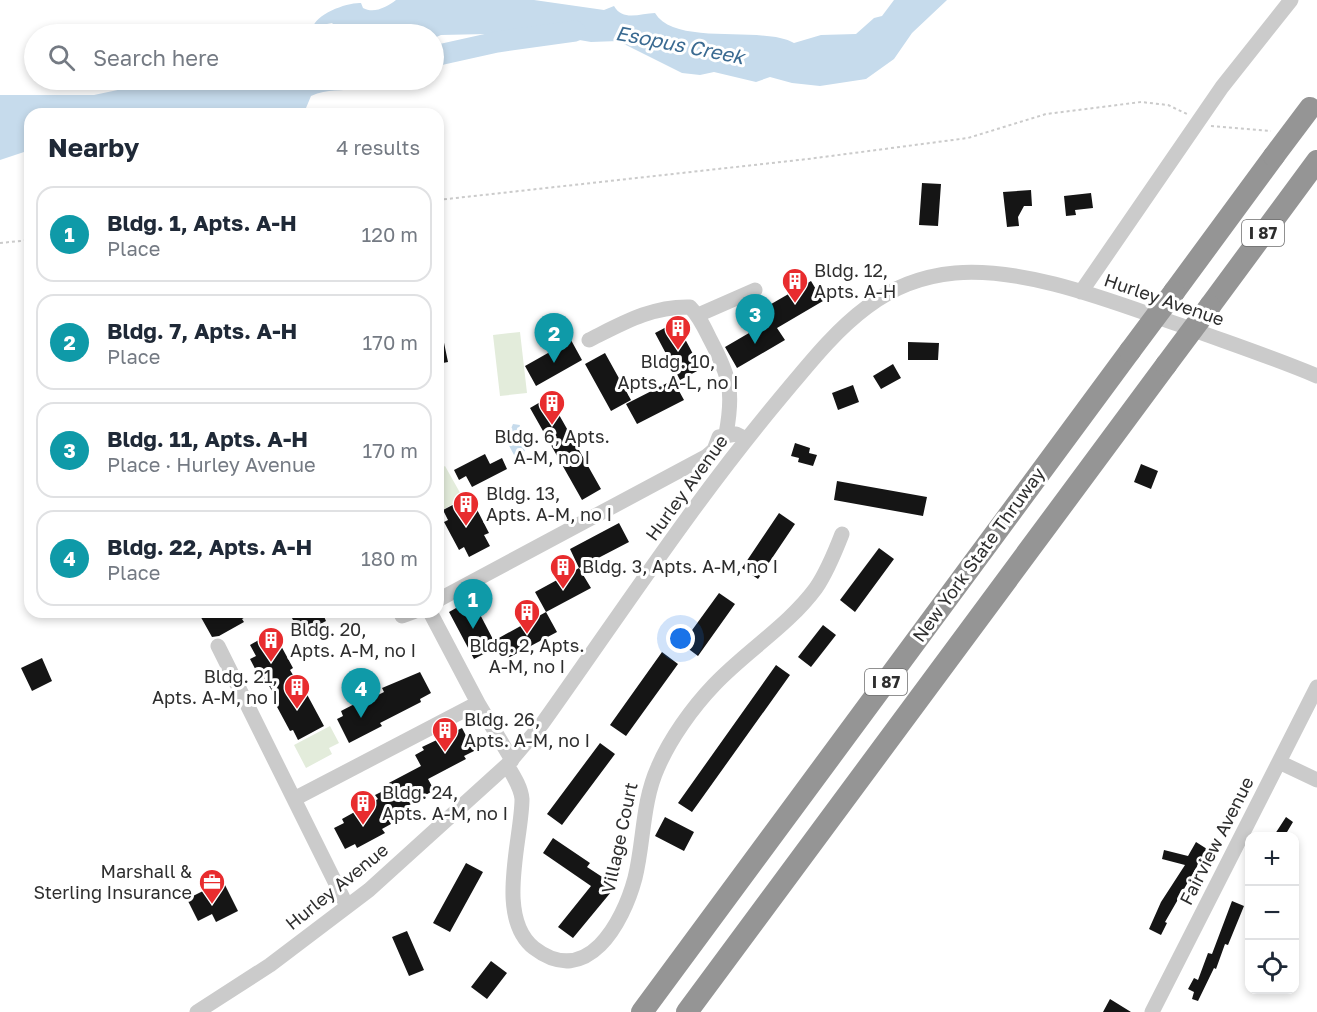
<!DOCTYPE html>
<html lang="en">
<head>
<meta charset="utf-8">
<style>
  body { margin:0; font-family:"Golos Text",sans-serif; background:#f6f6f7; color:#1f2937 }
  .controls { position:absolute; right:18px; bottom:18px; display:grid; overflow:hidden; border-radius:12px; box-shadow:0 3px 9px #0003 }
  .controls button { width:54px; height:54px; display:grid; place-items:center; padding:0; border:0; border-bottom:2px solid #e0e1e3; background:#fff; color:#1f2937; font:30px sans-serif }
  .you { position:absolute; left:681px; top:639px; width:21px; height:21px; margin:-15px; border:4px solid #fff; border-radius:50%; background:#1a73e8; box-shadow:0 0 0 9px #1a73e833 }
  .badge { display:grid; place-items:center; width:39px; height:39px; border-radius:50%; background:#e82c2e; color:#fff; font-size:20px; font-weight:700 }
  .pin { position:absolute; translate:-50% -50px; filter:drop-shadow(0 2px 3px #0008) }
  .pin::after { content:''; position:absolute; top:32px; width:21px; height:18px; background:inherit; clip-path:polygon(0 0,100% 0,50% 100%) }
  .list { margin:0; padding:0; list-style:none }
  h2 { display:flex; justify-content:space-between; align-items:center; height:78px; margin:0; padding:0 24px; font-size:26px }
  h2 small { font-size:20px; font-weight:400; color:#747a83 }
  .list li { display:grid; grid-template-columns:39px 1fr auto; gap:18px; align-items:center; box-sizing:border-box; height:96px; margin:0 12px 12px; padding:0 12px; border:2px solid #e0e1e3; border-radius:18px }
  .list b { display:block; font-size:22px; white-space:nowrap }
  .list p { margin:0; font-size:20px; white-space:nowrap; color:#747a83 }
  .list em { font-size:20px; font-style:normal; color:#747a83 }
  .icon { flex:none; width:33px; height:33px; fill:none; stroke:currentColor; stroke-width:2; stroke-linecap:round; stroke-linejoin:round }
  .map { position:relative; flex:none; width:1317px; height:1012px; overflow:hidden }
  .search { position:absolute; background:#fff; box-shadow:0 3px 9px #0003; left:24px; top:24px; width:420px; height:66px; display:flex; align-items:center; gap:15px; box-sizing:border-box; padding:0 21px; border-radius:33px; color:#747a83; font-size:22px }
  .panel { position:absolute; background:#fff; box-shadow:0 3px 9px #0003; left:24px; top:108px; width:420px; height:510px; border-radius:18px }
  .map>svg:first-child { display:block }
  .green { fill:#e3ecdb }
  .water { fill:#c6dbec }
  .lines { fill:none; stroke-linecap:round; stroke-linejoin:round }
  .river { stroke:#c6dbec; stroke-width:21 }
  .building { fill:#151515 }
  .path { stroke:#cbcbcb; stroke-width:2; stroke-dasharray:3 3; stroke-linecap:butt }
  .minor { stroke:#cbcbcb; stroke-width:15 }
  .highway { stroke:#959595; stroke-width:22 }
  .highway-bridge { stroke:#959595; stroke-width:22 }
  .labels { text-anchor:middle; stroke-width:6; stroke-linejoin:round; paint-order:stroke }
  .shield { fill:#fff; stroke:#6d6d6d; stroke-width:1.5 }
  .shield-label { font-size:16px; font-weight:bold; fill:#2e2e2e }
  .poi-label { font-size:18px; fill:#2e2e2e; stroke:#fff; text-anchor:start }
  .street-label { font-size:18px; fill:#2e2e2e; stroke:#fff }
  .water-label { font-size:20px; font-style:italic; fill:#3a6a91; stroke:#fff }
</style>
</head>
<body>
<div class="map">
<svg width="1317" height="1012" viewBox="0 0 1317 1012">
  <rect width="100%" height="100%" fill="#fff"/>
  <path class="green" d="M520 332 527 393 500 396 493 335Z
    M445 466 463 498 441 511 438 506V470Z
    M330 726 339 743 329 748 332 754 306 768 294 745Z"/>
  <path class="water" d="M396 0H534L604 10 614 6C623 22 641 13 655 13 675 47 764 25 794 43L821 35 856 34 874 18 882 16 894 0H947L912 33 894 59 866 79 820 86 792 83 770 77 756 82 714 72 700 75 682 73 618 41 591 42 539 33 441 35 434 38V34H333L335 26 332 23 322 25 320 29 313 28C315 14 348 2 361 3L363 8C374 14 387 7 396 0Z
    M165 80H400C391 82 385 79 376 80 370 80 365 86 358 88 342 92 328 88 311 96L306 108 295 114H30V150L0 160V95H94Z
    M513 424 520 425 517 435 525 451 514 455 506 440H501L500 436 509 433Z"/>
  <g class="lines">
    <path class="river" d="M434 56 497 42 575 31"/>
  </g>
  <path class="building" d="M922 183 941 184 938 226 919 225Z
    M1031 190 1032 206H1024L1018 217 1019 226 1007 227 1003 192Z
    M1091 193 1093 208 1075 210 1076 215 1066 216 1064 196Z
    M811 281 823 301 777 328 785 340 737 368 725 347 773 319 766 307Z
    M676 322 701 369 680 380 655 333Z
    M438 333H442L448 362 438 364Z
    M571 340 582 360 536 386 525 366Z
    M908 342 939 343 938 360H908Z
    M605 353 631 400 611 411 585 364Z
    M893 364 901 378 881 389 873 376Z
    M673 380 684 400 637 424 626 404Z
    M853 385 859 402 838 410 832 393Z
    M549 397 601 489 582 500 530 408Z
    M795 443 810 448 809 453 817 455 813 466 798 462 799 458 791 456Z
    M485 454 490 464 502 458 507 469 472 487 466 476 459 480 454 470Z
    M1141 464 1158 471 1151 489 1134 482Z
    M837 481 927 497 923 516 834 500Z
    M470 496 489 533 484 535 490 546 469 557 464 547 459 550 444 522 448 520 443 510Z
    M779 513 795 524 758 579 742 568Z
    M619 523 629 542 579 568 570 549Z
    M879 548 894 559 855 612 840 600Z
    M579 568 591 588 546 612 535 592Z
    M719 593 735 604 698 656 682 644Z
    M472 599 497 647 474 659 449 612Z
    M198 612H254L242 619 244 622 219 636 212 637Z
    M289 612H322L326 621 305 632 303 627 298 630Z
    M546 612 557 632 508 658 497 639Z
    M823 625 836 635 811 667 798 657Z
    M269 634 275 644 279 642 293 668 290 670 296 680 300 689 303 687 324 726 298 740 293 730 290 731 276 705 279 703 268 684 264 686 250 659 256 656 250 645Z
    M662 652 678 664 626 736 610 725Z
    M42 658 52 681 32 691 21 668Z
    M776 665 790 675 692 812 678 803Z
    M420 672 431 693 420 699 421 702 380 723 382 726 349 743 337 719 343 716 341 711 366 698 368 700 384 692 382 688Z
    M462 728 474 751 464 756 466 759 428 779 434 790 388 818 391 824 382 829 385 833 357 848 355 844 345 849 334 828 344 823 342 819 378 799 375 795 387 789 385 785 421 766 415 755 424 750 422 747Z
    M600 743 615 754 562 825 547 814Z
    M665 817 694 832 684 851 655 836Z
    M1286 817 1293 822 1284 837H1273Z
    M553 838 590 863 587 867 616 886 573 938 558 927 591 886 543 853Z
    M1196 842 1207 849 1165 922 1167 923 1161 935 1149 929 1161 902 1185 865 1162 859 1164 850 1188 856Z
    M466 863 483 872 450 932 433 923Z
    M223 881 238 911 216 922 212 914 198 921 187 899Z
    M1232 901 1244 906 1228 945 1225 944 1216 969 1214 968 1198 1001 1192 999 1194 992 1188 989 1194 978 1198 980 1208 953 1212 954Z
    M407 931 424 970 409 976 392 937Z
    M491 961 507 973 487 999 471 987Z
    M1110 999 1131 1012H1103Z"/>
  <g class="lines">
    <path class="path" d="M1211 126 1271 131
      M438 200 808 159 968 138 1046 114 1141 102 1168 105 1187 114
      M0 243 30 240"/>
    <path class="minor" d="M1081 292 1222 87 1291 0
      M698 315 755 290
      M589 340C623 323 652 306 690 307 699 316 704 327 710 339 730 377 734 391 726 434
      M438 600 707 456 714 450 719 437 736 434 746 439
      M430 612 478 703 512 760
      M402 616 413 612
      M218 646 347 906
      M1279 762 1317 780
      M507 765C513 775 521 787 522 799 522 839 495 917 534 948 587 989 623 923 635 878 644 842 642 802 658 767 670 739 692 708 714 685 746 651 788 626 816 588 827 572 835 552 842 534
      M294 799 478 703
      M197 1012 270 965 369 890 507 765 542 724C619 616 692 504 777 402 805 369 832 333 867 307 893 287 923 276 955 273 1027 267 1113 302 1180 325 1226 342 1272 357 1317 376
      M1152 1012 1317 687"/>
    <path class="highway" d="M1174 292 1274 156
      M1210 306 1317 161
      M642 1012 1130 351
      M687 1012 1166 365"/>
    <path class="highway-bridge" d="M1274 156 1310 108
      M1130 351 1174 292
      M1166 365 1210 306"/>
  </g>
  <defs>
    <g id="building-pin" transform="scale(1.35)"><path d="M0 17L-7.5 6A9.5 9.5 0 1 1 7.5 6Z" fill="#e82c2e" stroke="#fff"/><path d="M-4-6H4V6H1V3H-1V6H-4ZM-2.5-4.3h1.7v1.8h-1.7ZM.8-4.3h1.7v1.8H.8ZM-2.5-1h1.7V.8h-1.7ZM.8-1h1.7V.8H.8Z" fill="#fff"/></g>
    <g id="office-pin" transform="scale(1.35)"><path d="M0 17L-7.5 6A9.5 9.5 0 1 1 7.5 6Z" fill="#e82c2e" stroke="#fff"/><path d="M-6-3h4V-5.5h4V-3h4V5H-6ZM-1-4.5V-3h2v-1.5ZM-6 0V1H6V0Z" fill="#fff"/></g>
  </defs>
  <g fill-rule="evenodd">
    <use href="#building-pin" x="795" y="281"/>
    <use href="#building-pin" x="678" y="328"/>
    <use href="#building-pin" x="552" y="403"/>
    <use href="#building-pin" x="466" y="504"/>
    <use href="#building-pin" x="563" y="567"/>
    <use href="#building-pin" x="527" y="612"/>
    <use href="#building-pin" x="271" y="640"/>
    <use href="#building-pin" x="297" y="687"/>
    <use href="#building-pin" x="445" y="730"/>
    <use href="#building-pin" x="363" y="803"/>
    <use href="#office-pin" x="212" y="882"/>
  </g>
  <g class="labels">
    <g class="shield">
      <rect x="1242" y="220" width="42" height="26" rx="4.5"/>
      <rect x="865" y="669" width="42" height="26" rx="4.5"/>
    </g>
    <g class="shield-label">
      <text x="1263" y="239">I 87</text>
      <text x="886" y="688">I 87</text>
    </g>
    <g class="poi-label">
      <text x="814" y="277">Bldg. 12,<tspan x="814" dy="21">Apts. A-H</tspan></text>
      <text x="678" y="368" text-anchor="middle">Bldg. 10,<tspan x="678" dy="21">Apts. A-L, no I</tspan></text>
      <text x="552" y="443" text-anchor="middle">Bldg. 6, Apts.<tspan x="552" dy="21">A-M, no I</tspan></text>
      <text x="486" y="500">Bldg. 13,<tspan x="486" dy="21">Apts. A-M, no I</tspan></text>
      <text x="582" y="573">Bldg. 3, Apts. A-M, no I</text>
      <text x="290" y="636">Bldg. 20,<tspan x="290" dy="21">Apts. A-M, no I</tspan></text>
      <text x="527" y="652" text-anchor="middle">Bldg. 2, Apts.<tspan x="527" dy="21">A-M, no I</tspan></text>
      <text x="278" y="683" text-anchor="end">Bldg. 21,<tspan x="278" dy="21">Apts. A-M, no I</tspan></text>
      <text x="464" y="726">Bldg. 26,<tspan x="464" dy="21">Apts. A-M, no I</tspan></text>
      <text x="382" y="799">Bldg. 24,<tspan x="382" dy="21">Apts. A-M, no I</tspan></text>
      <text x="192" y="878" text-anchor="end">Marshall &amp;<tspan x="192" dy="21">Sterling Insurance</tspan></text>
    </g>
    <g class="street-label">
      <text transform="translate(1164 300) rotate(19)" y="6">Hurley Avenue</text>
      <text transform="translate(687 488) rotate(-54)" y="6">Hurley Avenue</text>
      <text transform="translate(979 555) rotate(-54)" y="6">New York State Thruway</text>
      <text transform="translate(620 838) rotate(-78)" y="6">Village Court</text>
      <text transform="translate(1217 841) rotate(-63)" y="6">Fairview Avenue</text>
      <text transform="translate(337 887) rotate(-39)" y="6">Hurley Avenue</text>
    </g>
    <g class="water-label">
      <text transform="translate(680 45) rotate(11)" y="7">Esopus Creek</text>
    </g>
  </g>
</svg>
<div class="controls">
<button>+</button>
<button>−</button>
<button><svg class="icon" aria-label="locate" viewBox="0 0 24 24"><circle cx="12" cy="12" r="6"/><path d="M12 2v4M12 18v4M2 12h4M18 12h4"/></svg></button>
</div>
<div class="you"></div>
<div class="pin badge" style="left:473px;top:629px;background:#0f9aa8">1</div>
<div class="pin badge" style="left:554px;top:363px;background:#0f9aa8">2</div>
<div class="pin badge" style="left:755px;top:344px;background:#0f9aa8">3</div>
<div class="pin badge" style="left:361px;top:718px;background:#0f9aa8">4</div>
<div class="search"><svg class="icon" aria-label="search" viewBox="0 0 24 24"><circle cx="10" cy="10" r="6"/><path d="M15 15l6 6"/></svg>Search here</div>
<section class="panel">
<h2>Nearby<small>4 results</small></h2>
<ul class="list">
<li><span class="badge" style="background:#0f9aa8">1</span><div><b>Bldg. 1, Apts. A-H</b><p>Place</p></div><em>120 m</em></li>
<li><span class="badge" style="background:#0f9aa8">2</span><div><b>Bldg. 7, Apts. A-H</b><p>Place</p></div><em>170 m</em></li>
<li><span class="badge" style="background:#0f9aa8">3</span><div><b>Bldg. 11, Apts. A-H</b><p>Place · Hurley Avenue</p></div><em>170 m</em></li>
<li><span class="badge" style="background:#0f9aa8">4</span><div><b>Bldg. 22, Apts. A-H</b><p>Place</p></div><em>180 m</em></li>
</ul>
</section>
</div>
</body>
</html>
